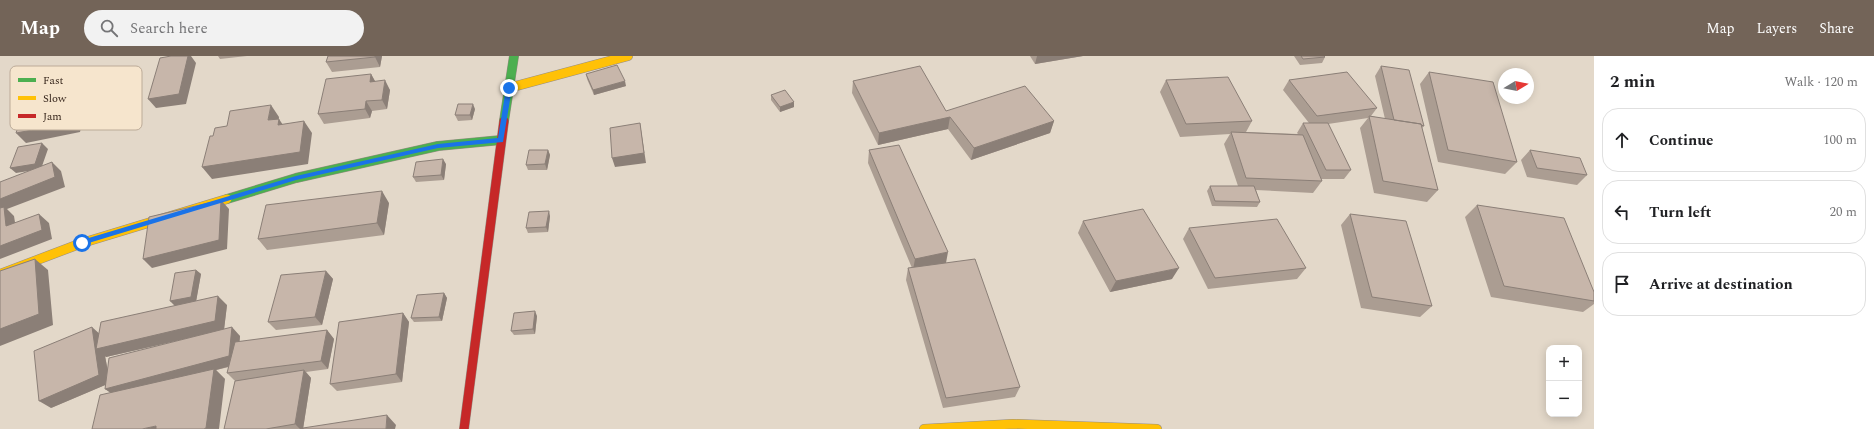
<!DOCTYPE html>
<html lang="en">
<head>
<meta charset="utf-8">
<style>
  body { margin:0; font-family:Spectral,serif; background:#f2f2f2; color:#202124 }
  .controls { position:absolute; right:12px; bottom:12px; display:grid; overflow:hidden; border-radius:8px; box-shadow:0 2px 10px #0003 }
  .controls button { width:36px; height:36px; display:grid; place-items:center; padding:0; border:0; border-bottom:1px solid #e0e0e0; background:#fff; color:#202124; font:20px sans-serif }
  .compass { position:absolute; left:1498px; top:12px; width:36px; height:36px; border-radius:50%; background:#fff; box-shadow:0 2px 10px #0003; rotate:80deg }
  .stop { position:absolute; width:12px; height:12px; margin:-9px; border:3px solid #1a73e8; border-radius:50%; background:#fff }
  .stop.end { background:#1a73e8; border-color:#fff; box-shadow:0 1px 4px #0008 }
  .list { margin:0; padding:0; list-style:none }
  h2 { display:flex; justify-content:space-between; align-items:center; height:52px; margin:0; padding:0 16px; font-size:17px }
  h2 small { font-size:13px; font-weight:400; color:#757577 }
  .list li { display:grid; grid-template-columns:26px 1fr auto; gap:12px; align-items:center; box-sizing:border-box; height:64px; margin:0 8px 8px; padding:0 8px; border:1px solid #e0e0e0; border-radius:16px }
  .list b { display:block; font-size:15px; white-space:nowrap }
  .list em { font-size:13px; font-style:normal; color:#757577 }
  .icon { flex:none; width:22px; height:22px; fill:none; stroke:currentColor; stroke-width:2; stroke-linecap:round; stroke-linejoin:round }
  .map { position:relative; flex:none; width:1594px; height:373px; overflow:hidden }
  header { display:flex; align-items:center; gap:24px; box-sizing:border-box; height:56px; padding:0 20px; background:#736458; color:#fff }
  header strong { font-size:19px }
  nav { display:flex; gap:22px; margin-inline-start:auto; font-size:14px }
  .search { width:280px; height:36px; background:#f2f2f2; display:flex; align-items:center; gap:10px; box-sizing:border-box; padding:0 14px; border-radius:22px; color:#757577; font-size:15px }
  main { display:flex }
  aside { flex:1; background:#fff }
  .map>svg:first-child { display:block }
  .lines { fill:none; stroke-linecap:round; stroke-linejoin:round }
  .fast-casing { stroke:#978d83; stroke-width:10 }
  .slow-casing { stroke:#978d83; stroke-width:10 }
  .jam-casing { stroke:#978d83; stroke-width:10 }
  .fast { stroke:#4caf50; stroke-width:9 }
  .slow { stroke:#ffc107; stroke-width:9 }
  .jam { stroke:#c62828; stroke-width:9 }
  .wall { fill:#ab9d92; fill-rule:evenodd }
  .shaded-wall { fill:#8b7f77 }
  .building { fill:#c7b6aa; stroke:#8b7f77 }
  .route { fill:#1a73e8 }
  .key { fill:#f6e5cd; stroke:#bcab98; stroke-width:1 }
  .key-label { font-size:11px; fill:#36251b }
</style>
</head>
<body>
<header>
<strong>Map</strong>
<div class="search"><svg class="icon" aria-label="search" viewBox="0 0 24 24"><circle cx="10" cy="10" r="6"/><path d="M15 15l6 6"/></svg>Search here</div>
<nav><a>Map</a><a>Layers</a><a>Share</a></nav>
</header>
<main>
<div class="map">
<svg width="1594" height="373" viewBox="0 0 1594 373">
  <rect width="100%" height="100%" fill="#e3d8c9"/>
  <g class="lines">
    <g class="fast-casing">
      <path id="fast" d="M504 65 514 0
        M227 143 296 122 438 90 501 84"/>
    </g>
    <g class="slow-casing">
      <path id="slow" d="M509 32 628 0
        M0 218 82 187 227 143
        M924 373 1013 368 1157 373"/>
    </g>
    <g class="jam-casing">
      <path id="jam" d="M464 373 504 65"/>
    </g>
    <use href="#fast" class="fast"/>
    <use href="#slow" class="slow"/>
    <use href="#jam" class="jam"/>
  </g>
  <path class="wall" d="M218 0H247L220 3Z
    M328 0H382L380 11 332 16 326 6Z
    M1030 0H1083L1035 8Z
    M1294 0H1324L1325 1 1322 7 1300 9Z
    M1381 10 1424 70 1422 72 1438 134 1427 146 1374 137 1360 72 1368 62 1328 68 1351 114 1344 123H1321L1322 125 1313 137 1256 134 1260 146 1257 151 1212 150 1207 135 1210 130H1238L1224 88 1230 78 1180 81 1160 36 1166 24 1252 65 1246 76 1298 78 1297 77 1303 67H1309L1283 34 1289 24 1377 52 1371 60 1385 63 1375 20Z
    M1429 16 1517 106 1505 118 1438 106 1420 28Z
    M371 18 375 25 390 34 387 53 372 55 370 62 324 68 318 58Z
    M586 18 626 30 594 39 587 23Z
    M853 25 946 55 1054 65 1050 77 971 104 948 73 878 89 852 37Z
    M771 39 794 51 780 56 771 44Z
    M475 53 472 64 458 65 455 59Z
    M548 94 550 99 547 114H528L526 109Z
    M869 94 946 207 1020 331 1015 341 943 352 906 224 908 212H912L868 107Z
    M1530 94 1587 119 1577 129 1527 121 1521 104Z
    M446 108 444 124 416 126 413 121Z
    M389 147 384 179 267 194 258 183Z
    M1477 149 1594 236V248L1583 256 1491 241 1465 161Z
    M1350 158 1432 250 1420 261 1361 252 1341 169Z
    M550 160 548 176 528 177 526 172Z
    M1083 165 1172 223 1110 236 1078 177Z
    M1189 172 1306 212 1297 223 1208 233 1183 183Z
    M196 214 201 218 196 245 227 249 224 273 240 280 239 286 327 274 334 283 328 313 306 316 311 322 303 373H224L235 325 227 317 229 311 216 314 225 323 110 336 105 333V329L51 352 99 277 175 250ZM211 277 108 315 105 300 106 301Z
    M326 215 333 223 322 269 276 274 268 266Z
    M444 237 447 242 442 265 414 266 411 262Z
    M403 257 409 266 402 326 337 335 330 328Z
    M537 260 535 278 514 279 511 275Z"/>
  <path class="shaded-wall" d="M188 0H191L196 7 186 48 156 52 148 43Z
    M375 0H382L380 11 375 1Z
    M1037 0H1083L1035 8Z
    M371 18 376 27 370 26Z
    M385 24 390 34 387 53 382 44Z
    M625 25 626 30 594 39 593 34Z
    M79 33 88 43 80 76 26 87 16 77Z
    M366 45 372 55 370 62 365 53Z
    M794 46V51L780 56V51Z
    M473 48 475 53 472 64 470 59Z
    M271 49 279 61 277 76 268 64Z
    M950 61 948 73 878 89 879 77Z
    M279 63 287 75 278 69Z
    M304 65 312 77 308 108 212 123 202 111Z
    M1054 65 1050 77 971 104 974 92Z
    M640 67 646 107 615 111 612 102Z
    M42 87 48 93 41 113 16 117 10 112Z
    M548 94 550 99 547 114 545 108Z
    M443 103 446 108 444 124 441 119Z
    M52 106 61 115 65 131 7 153 14 160 17 179 6 170 0 156V143Z
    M382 135 389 147 384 179 377 167Z
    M221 144 229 153 227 193 152 212 143 203Z
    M549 155 550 160 548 176 546 171Z
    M39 158 49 167 52 183 0 203V190Z
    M948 196 946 207 913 214 915 203Z
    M35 203 48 214 53 269 0 290V273Z
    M1179 212 1172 223 1110 236 1116 225Z
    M196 214 201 218 196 246 175 250 170 245Z
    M326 215 333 223 322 269 315 261Z
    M444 237 447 242 442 265 439 261Z
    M218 240 227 249 224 274 106 301 105 300 110 327 51 352 39 345 92 271 102 280Z
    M535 255 537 260 535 278 533 273Z
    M403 257 409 266 402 326 396 318Z
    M232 271 240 280 238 308 216 314 225 323 219 373H204L115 340 105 333Z
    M327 274 334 283 328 313 321 305Z
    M304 314 311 322 303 373H300L295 368Z
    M387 359 396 369 395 373H386Z
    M156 370 161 373H142Z"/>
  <path class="building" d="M171 0H188L179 38 148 43 160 2Z
    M328 0H375V1L326 6Z
    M1301 0H1324L1325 1 1303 3Z
    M617 9 625 25 593 34 586 18Z
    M920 10 946 55 1025 30 1054 65 974 92 950 61 879 77 853 25Z
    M1381 10 1409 14 1424 70 1421 69V68L1394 64Z
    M1347 16 1377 52 1317 60 1289 24Z
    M1429 16 1493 26 1517 106 1448 94Z
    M371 18 370 26 385 24 382 44 366 45 365 53 318 58 326 23Z
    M1228 21 1252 65 1186 68 1166 24Z
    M79 33 71 67 16 77 27 43Z
    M785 34 794 46 780 51 771 39Z
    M458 48H473L470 59H455Z
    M271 49 268 64 279 63 278 69 304 65 300 96 202 111 210 80H213L215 72 227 70 230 55Z
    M1369 60 1421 68 1438 134 1383 125Z
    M640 67 644 97 612 102 610 72Z
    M1303 67H1328L1351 114H1326Z
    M1231 76 1303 79 1322 125 1246 122Z
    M42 87 35 108 10 112 18 91Z
    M899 89 948 196 915 203 869 94Z
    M529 94H548L545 108 526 109Z
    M1530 94 1580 102 1587 119 1537 112Z
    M443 103 441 119 413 121 416 106Z
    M52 106 55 121 0 143V126Z
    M1210 130H1254L1260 146 1215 145Z
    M382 135 377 167 258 183 266 149Z
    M221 144 219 184 143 203 149 161Z
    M1477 149 1564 162 1594 236V245L1504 230Z
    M4 151 6 170 39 158 42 174 0 190V152Z
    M1143 153 1179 212 1116 225 1083 165Z
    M549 155 546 171 526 172 529 156Z
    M1350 158 1406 165 1432 250 1372 241Z
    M1277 163 1306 212 1215 222 1189 172Z
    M35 203 39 258 0 273V215Z
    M975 203 1020 331 946 342 908 212Z
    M196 214 191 241 170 245 175 217Z
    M326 215 315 261 268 266 281 219Z
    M444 237 439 261 411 262 417 239Z
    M218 240 215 265 96 293 101 266Z
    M535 255 533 273 511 275 514 257Z
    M403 257 396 318 330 328 339 266Z
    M92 271 99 319 39 345 34 295Z
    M232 271 229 300 105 333 109 302Z
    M327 274 321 305 227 317 235 286Z
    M214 313 206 372 204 373H156V370L142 373H92L100 339Z
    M304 314 295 368 266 373H224L235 325Z
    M387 359 386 373H303V372Z"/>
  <path class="route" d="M509 30 512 32 503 86 438 92 296 124 82 189 78 187 82 184 296 120 438 88 498 82 506 32Z"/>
  <rect x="10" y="10" width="132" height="64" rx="6" class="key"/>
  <rect x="18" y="22" width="18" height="4" fill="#4caf50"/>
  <rect x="18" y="40" width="18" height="4" fill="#ffc107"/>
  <rect x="18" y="58" width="18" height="4" fill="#c62828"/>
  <g class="key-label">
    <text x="43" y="28">Fast</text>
    <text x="43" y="46">Slow</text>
    <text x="43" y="64">Jam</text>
  </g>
</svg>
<div class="controls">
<button>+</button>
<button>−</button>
</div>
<svg class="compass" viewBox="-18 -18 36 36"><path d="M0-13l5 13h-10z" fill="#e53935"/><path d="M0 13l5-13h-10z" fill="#757577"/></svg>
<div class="stop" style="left:82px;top:187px"></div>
<div class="stop end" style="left:509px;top:32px"></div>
</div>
<aside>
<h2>2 min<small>Walk · 120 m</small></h2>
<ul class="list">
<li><svg class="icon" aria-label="ahead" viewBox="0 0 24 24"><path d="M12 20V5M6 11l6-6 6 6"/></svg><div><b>Continue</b></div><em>100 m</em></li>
<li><svg class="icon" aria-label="left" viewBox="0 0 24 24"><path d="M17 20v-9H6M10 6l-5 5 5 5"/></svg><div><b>Turn left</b></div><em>20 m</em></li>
<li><svg class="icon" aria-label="arrive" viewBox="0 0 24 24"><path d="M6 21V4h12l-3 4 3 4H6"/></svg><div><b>Arrive at destination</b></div></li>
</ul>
</aside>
</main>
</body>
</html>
